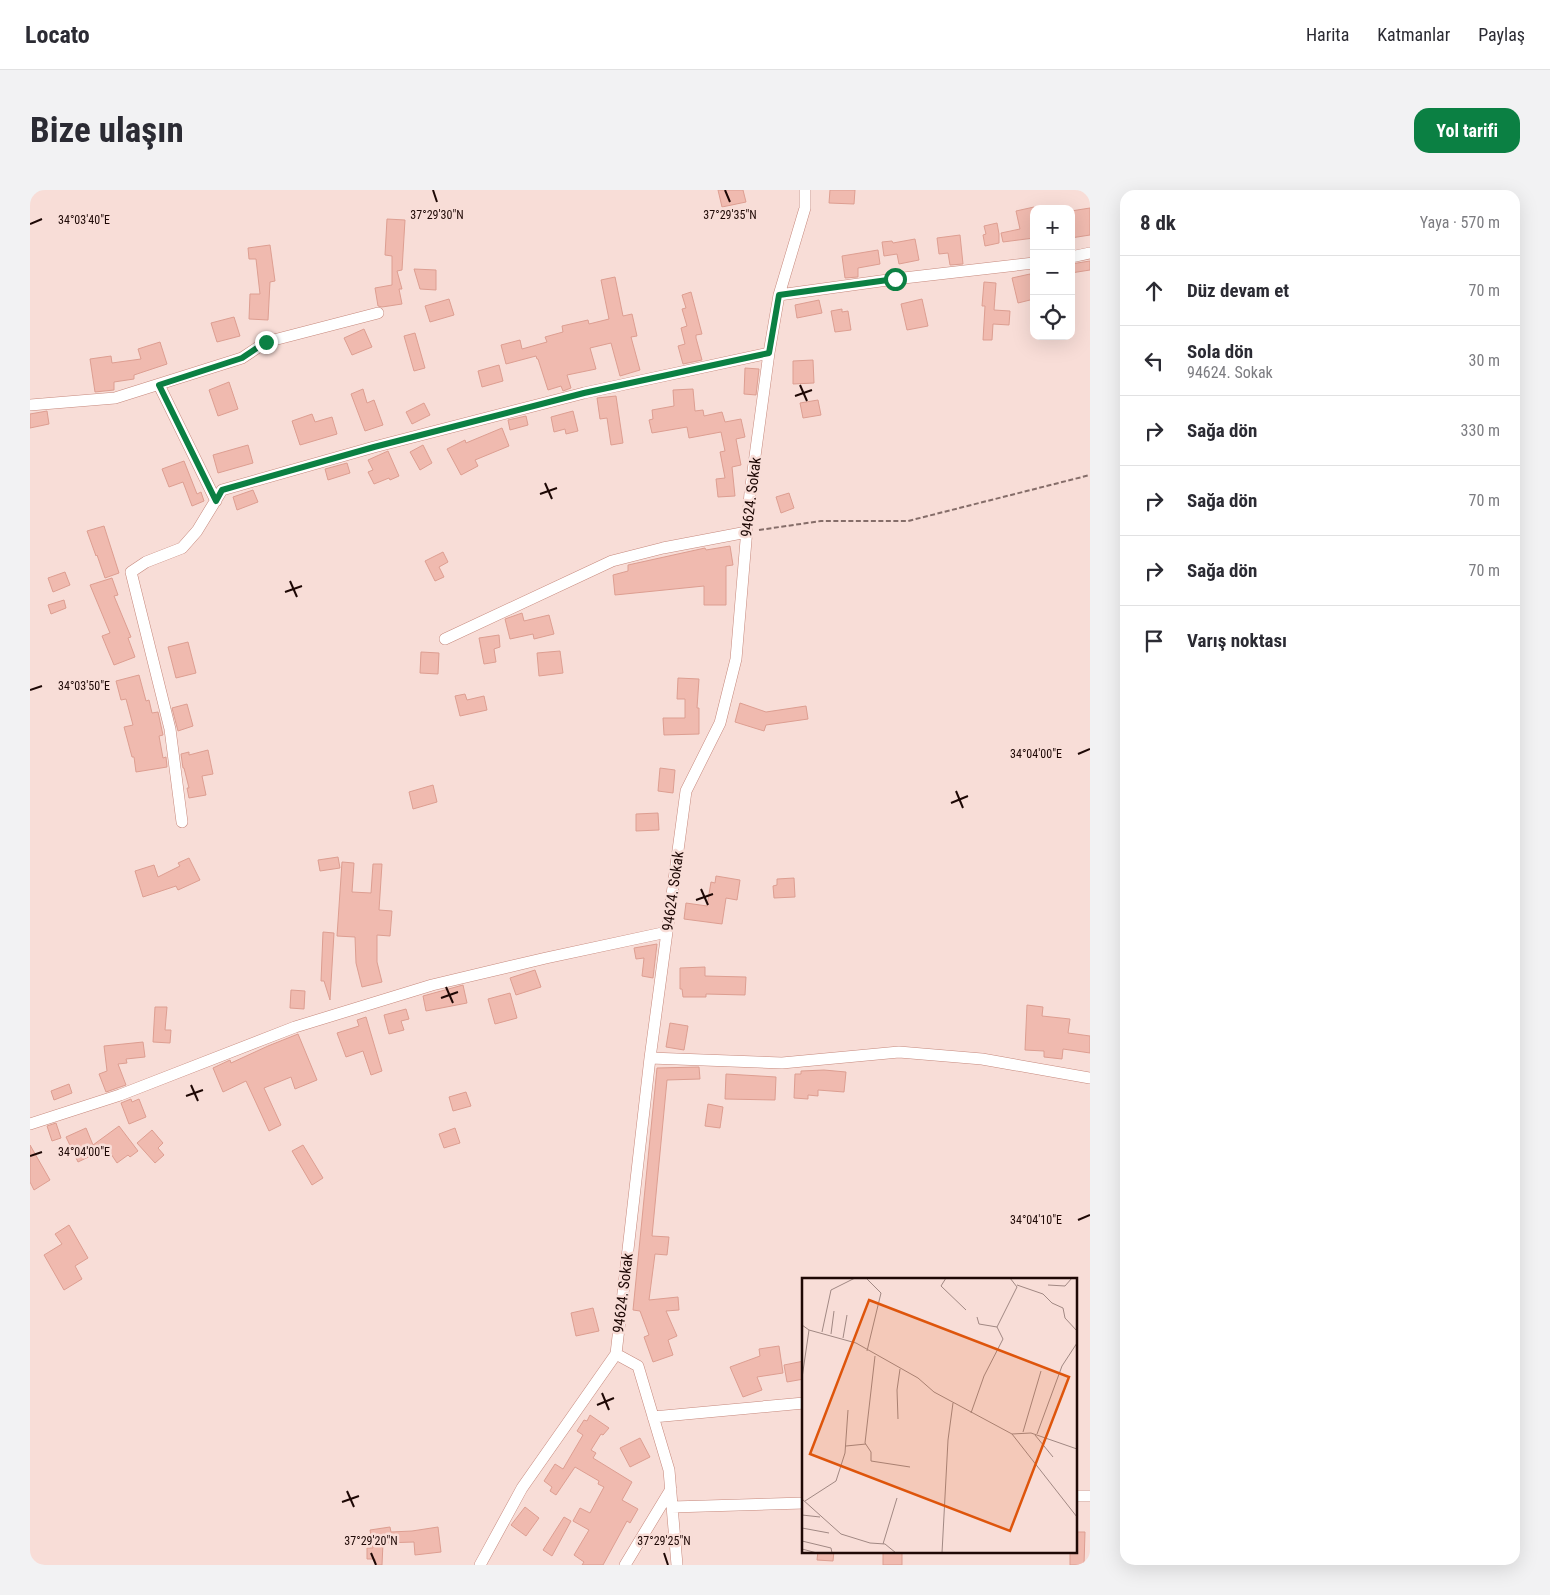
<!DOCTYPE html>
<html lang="tr">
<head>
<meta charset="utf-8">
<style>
  body { margin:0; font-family:"Roboto Condensed",sans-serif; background:#f2f2f3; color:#2b2b33 }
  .controls { position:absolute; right:15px; top:15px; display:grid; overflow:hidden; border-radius:10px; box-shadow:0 5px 20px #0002 }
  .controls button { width:45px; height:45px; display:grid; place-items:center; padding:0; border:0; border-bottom:1px solid #e1e1e2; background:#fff; color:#2b2b33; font:25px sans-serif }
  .stop { position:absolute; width:15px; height:15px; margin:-11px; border:4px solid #0b8043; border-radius:50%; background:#fff }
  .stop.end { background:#0b8043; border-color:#fff; box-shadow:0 1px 5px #0008 }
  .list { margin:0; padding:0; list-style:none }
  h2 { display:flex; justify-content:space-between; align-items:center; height:65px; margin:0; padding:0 20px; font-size:21px }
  h2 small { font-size:16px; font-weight:400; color:#7c7c81 }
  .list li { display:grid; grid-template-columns:32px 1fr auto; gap:15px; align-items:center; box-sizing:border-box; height:70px; padding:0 20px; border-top:1px solid #e1e1e2 }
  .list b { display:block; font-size:19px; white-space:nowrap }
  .list p { margin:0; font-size:16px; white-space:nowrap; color:#7c7c81 }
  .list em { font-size:16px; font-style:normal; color:#7c7c81 }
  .icon { flex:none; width:28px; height:28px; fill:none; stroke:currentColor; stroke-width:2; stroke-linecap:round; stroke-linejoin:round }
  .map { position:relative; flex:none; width:1060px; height:1375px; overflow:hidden; border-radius:15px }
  header { display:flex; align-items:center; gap:30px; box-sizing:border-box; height:70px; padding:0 25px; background:#fff; border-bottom:1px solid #e1e1e2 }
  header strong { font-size:24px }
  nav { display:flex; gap:28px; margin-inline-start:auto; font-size:18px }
  .intro { display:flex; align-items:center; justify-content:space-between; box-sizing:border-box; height:120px; padding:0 30px }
  h1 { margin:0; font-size:35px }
  .button { padding:12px 22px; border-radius:15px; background:#0b8043; color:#fff; font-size:18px; font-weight:700 }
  main { display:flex; gap:30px; padding:0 30px }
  aside { flex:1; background:#fff; border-radius:15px; box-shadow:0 5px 20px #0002 }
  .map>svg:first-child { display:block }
  .building { fill:#f0baaf; stroke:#dd9e91 }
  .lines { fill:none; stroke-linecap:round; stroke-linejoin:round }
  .minor-casing { stroke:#c6887c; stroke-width:12 }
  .path { stroke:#856d69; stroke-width:2; stroke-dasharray:5 2.5; stroke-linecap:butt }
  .minor { stroke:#fff; stroke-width:11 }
  .route { stroke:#0b8043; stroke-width:6 }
  .ticks { fill:none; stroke:#1e0805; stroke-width:2 }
  .labels { text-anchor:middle; stroke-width:5; stroke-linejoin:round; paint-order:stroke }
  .street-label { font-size:15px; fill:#1e0805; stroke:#f8ddd7 }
  .inset-road { fill:none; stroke:#a18883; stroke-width:1 }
  .view { fill:#de550c; fill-opacity:0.15; stroke:#de550c; stroke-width:2.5 }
  .inset-edge { fill:none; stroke:#1e0805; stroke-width:2.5 }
  .ticks-label { font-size:12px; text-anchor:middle; fill:#1e0805; stroke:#f8ddd7; stroke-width:5; stroke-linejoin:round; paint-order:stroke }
</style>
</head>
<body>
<header>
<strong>Locato</strong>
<nav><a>Harita</a><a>Katmanlar</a><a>Paylaş</a></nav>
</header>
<div class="intro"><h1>Bize ulaşın</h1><a class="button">Yol tarifi</a></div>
<main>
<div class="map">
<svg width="1060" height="1375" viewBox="0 0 1060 1375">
  <rect width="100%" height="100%" fill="#f8ddd7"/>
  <path class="building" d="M688 0H713L716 12 692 17Z
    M800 0H825L824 14 799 13Z
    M1004 17V48L973 52 971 43 990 39 986 21Z
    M1060 18V45L1041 48V21Z
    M357 29 375 30 372 80 367 81 372 99H369L372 114 352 117 348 116 345 98 362 95V66L355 65Z
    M967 33 969 44V53L955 56 953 45 956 44 954 36Z
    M930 45 933 74 920 75 918 63 909 64 907 48Z
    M885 49 889 70 869 74 867 64 854 66 852 52 862 51 863 53Z
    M240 55 245 91 240 92 238 130 219 129 220 104H230L226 69H219L218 58Z
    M848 60 850 74 828 78V87L815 88 812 66Z
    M1060 71V80L1041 83V74Z
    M384 79 406 80V100L390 99Z
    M1000 84 1004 99V109L988 113 982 88Z
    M585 87 593 126 602 124 607 146 601 147 610 180 590 186 581 153 560 158 566 179 537 185 541 198 533 201 531 196 518 200 508 169H507L506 166 476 174 471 155 490 150 492 159 517 152 515 147 533 142 532 136 558 130 559 134 579 129 571 90Z
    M954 92 966 93 964 120 980 121 979 135 963 134 962 150H953L955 116H952Z
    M661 102 672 144 666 145V148L672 170 653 174 648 156 655 154 651 138 657 136 652 119 656 118 652 105Z
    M419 109 424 125 400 132 395 116Z
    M892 109 898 136 877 140 871 114Z
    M789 110 792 123 767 128 765 115Z
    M812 119V122L818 121 821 140 805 142 801 121Z
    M204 127 210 146 187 152 181 133Z
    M334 139 342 157 322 165 314 148Z
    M385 143 395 178 384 181 374 146Z
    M130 152 137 174 104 185V189L84 192V200L65 202 60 169 81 166 82 173 111 169 108 159Z
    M783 170 784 193 763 194V171Z
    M469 175 473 191 452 197 448 181Z
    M715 178 729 179 726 205 714 204Z
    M199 192 208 219 188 226 179 200Z
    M333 199 337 213 344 210 353 235 335 241 321 204Z
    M663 199 665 221 673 220 674 226 692 222 695 232 711 229 715 247 706 249 711 275 702 277 705 306 688 307 686 289 695 288 690 262 695 261 691 242 659 248 657 237 622 243 619 230 623 229 622 220 644 216 643 200Z
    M586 206 593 253 581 255 577 228 570 229 567 208Z
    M788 210 791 225 773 228 770 213Z
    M394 213 400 225 382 234 376 222Z
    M17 221 19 234 0 238V224Z
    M543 221 548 241 536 244 535 239 524 242 521 227Z
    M282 224 285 232 302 227 307 244 270 255 262 231Z
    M496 226 498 235 480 240 478 230Z
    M472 238 479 256 445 270 448 276 431 285 417 259 435 250 436 253Z
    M218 255 223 273 188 283 183 265Z
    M393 255 402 273 390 280 380 262Z
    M358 261 369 286 360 290 359 288 344 294 338 282 343 280 338 270Z
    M154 271 167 304 171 302 174 311 162 316 153 292 139 297 132 279Z
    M317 273 320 283 298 290 295 279Z
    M223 300 228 312 207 320 203 307Z
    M759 303 764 318 751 323 746 307Z
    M74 336 89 383 75 388 67 365 66 366 57 341Z
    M700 356 703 375 696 376V415H674V396L585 405 583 385 598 381V375L675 358 676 360Z
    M413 362 418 372 409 377 414 387 405 391 395 371Z
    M35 382 40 395 23 402 18 388Z
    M82 388 88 405 84 406 101 447 98 448 105 467 84 475 72 446 80 443 60 395Z
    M34 410 36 418 21 424 18 415Z
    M492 423 494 431 519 425 524 444 504 449 503 444 480 449 475 429Z
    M469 445 470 457 464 459 466 472 454 474 449 448Z
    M158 452 166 483 146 488 138 457Z
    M530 461 533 483 509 486 507 463Z
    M391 462 409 463 408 484 390 483Z
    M109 485 116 511 119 510 122 523 128 522 133 545 129 546 133 568 136 567 137 577 106 582 104 567H102L94 537 103 535 96 509 91 510 86 491Z
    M648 488 669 489 667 518H669V544L634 545 633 528H655V509H647Z
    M435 504 437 510 454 506 457 520 430 526 425 506Z
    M710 513 736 522 776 516 778 529 736 535 734 541 705 532Z
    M157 514 163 536 148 541 142 518Z
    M178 560 183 584 172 586 176 605 159 608 157 598H159L154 578H153L151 564 159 562V565Z
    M630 578 645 580 643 603 628 601Z
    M403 595 407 612 383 619 379 602Z
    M628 623 629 640 606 641V624Z
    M308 667 310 678 290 681 288 670Z
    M159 668 170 690 148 700 146 696 113 707 105 681 124 675 128 687 150 676 148 673Z
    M312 672 324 673 322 702 341 703 343 674H352L349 720 362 721 360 746 347 745V772L352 792 332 797 326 773 325 747 307 746Z
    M686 686 710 690 707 710 696 708 692 734 654 729 656 713 677 716 681 692 685 693Z
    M764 688 765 707 744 708 743 696 747 695V689Z
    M293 742 304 743 300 810 294 791H291Z
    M627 754 623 788 612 786 614 768 606 769 604 758Z
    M675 777V786L716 787 715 805 676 804V807H653L652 799H650V778Z
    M505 780 511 797 486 805 480 788Z
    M433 795 437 813 396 821 393 806Z
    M261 800 275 801 274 819 260 818Z
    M480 803 487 828 465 834 458 809Z
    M997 815 1013 817 1012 826 1040 829 1038 843 1060 846V863L1033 859 1032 869 1014 867V861L995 860Z
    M125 817H137L135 840H141L140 853 123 852Z
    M376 819 379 829 371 831 374 840 359 844 354 825Z
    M336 827 352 881 341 885 333 861 316 867 307 843 329 836 327 830Z
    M640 833 658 836 654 860 636 857Z
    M268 844 287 890 265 899 261 887 234 898 251 935 239 941 216 891 193 902 183 878 200 870 201 873 238 856Z
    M113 852 115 867 96 869 97 873 88 874 96 895 76 902 69 884 77 881 74 856Z
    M669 877 670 889 637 890 622 1046 639 1047 637 1065 625 1064 619 1110 648 1107 649 1120 636 1121 647 1146 638 1150 643 1165 623 1172 614 1147 619 1145 610 1121 603 1120 627 878Z
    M794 880 816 882 814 902 788 900V906L778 905V909L764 908 765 884H771V881Z
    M696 884 746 887 745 910 695 909Z
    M39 894 42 903 24 910 21 901Z
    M436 902 441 916 423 921 419 907Z
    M101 909 102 912 109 909 116 927 99 934 91 913Z
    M678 914 693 917 690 938 675 936Z
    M26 933 31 948 22 951 17 936Z
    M89 936 108 961 100 967 98 965 87 973 77 958 48 972 36 947 56 938 63 955Z
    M425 938 430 953 414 958 409 944Z
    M122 940 133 953 128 958 134 965 125 973 107 953Z
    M0 955 20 990 4 1000 0 992Z
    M273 955 293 988 282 995 262 961Z
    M39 1035 58 1068 45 1076 52 1089 34 1100 14 1065 32 1054 25 1044Z
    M563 1118 569 1141 546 1146 541 1123Z
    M749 1156 753 1183 727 1187 732 1200 713 1207 700 1177 730 1166 729 1159Z
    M774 1171V1189L757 1192 754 1175Z
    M560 1225 579 1238 573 1245 571 1244 561 1260 566 1263 563 1268 602 1292 592 1310 608 1319 600 1333 597 1331 573 1375H552L554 1372 544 1365 559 1340 543 1331 550 1318 560 1323 574 1297 568 1294 569 1291 545 1277 526 1305 520 1301 522 1297 514 1291 525 1274 533 1279 553 1245 547 1241 554 1230 557 1231Z
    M610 1248 620 1267 600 1277 590 1258Z
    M495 1317 509 1328 496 1346 481 1335Z
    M534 1327 541 1331 522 1366 513 1360Z
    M360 1337 361 1342 382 1341 408 1337 411 1362 385 1365 384 1352 353 1353 352 1375H346L345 1369H337V1358H343L340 1340Z
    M1046 1342H1055L1054 1375H1040V1361H1046Z
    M788 1361H804L803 1371 787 1370Z
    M853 1361H872V1375H853Z"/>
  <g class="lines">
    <g class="minor-casing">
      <path id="minor" d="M1041 67 1060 63
        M749 105 865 89 1004 73
        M129 195 186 311
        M0 215 85 208 212 168 236 152 348 123
        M415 449 582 371 633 358 717 342
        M152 632 140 539 101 382 116 372 152 358 167 341 192 300 344 257 554 203 739 163
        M620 868 752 873 869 862 952 869 1060 888
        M0 934 90 905 265 837 402 795 516 768 637 742
        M586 1164 608 1176 639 1280 647 1375
        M623 1227 774 1213
        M1046 1306H1060
        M642 1317 774 1313
        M450 1375 492 1298 586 1164 620 868 656 601 690 533 706 469 720 303 739 163 749 105 775 18V0
        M595 1375 641 1299"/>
    </g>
    <path class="path" d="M729 340 791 331H878L1060 285"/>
    <use href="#minor" class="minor"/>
  </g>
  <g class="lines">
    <path class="route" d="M236 152 212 168 129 195 186 311 192 300 344 257 554 203 739 163 749 105 865 89"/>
  </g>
  <path class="ticks" d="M403 0 407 12M695 0 700 12M0 34 12 29M770 195 777 211M765 206 782 200M515 293 522 309M510 304 527 298M260 391 267 407M255 402 272 396M0 500 12 496M1048 564 1060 559M926 601 933 618M921 613 938 606M671 699 678 715M666 710 683 704M416 797 423 813M411 808 428 802M161 895 168 911M156 906 173 900M0 966 12 962M1048 1030 1060 1025M572 1203 579 1220M567 1215 584 1208M317 1301 324 1317M312 1312 329 1306M341 1363 346 1375M634 1363 638 1375"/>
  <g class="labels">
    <g class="street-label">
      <text transform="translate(721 307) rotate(-83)" y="5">94624. Sokak</text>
      <text transform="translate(643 701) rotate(-82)" y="5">94624. Sokak</text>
      <text transform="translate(593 1103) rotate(-83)" y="5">94624. Sokak</text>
    </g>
  </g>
  <g transform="translate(772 1088)">
    <rect width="275" height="275" fill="#f8ddd7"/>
    <path class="inset-road" d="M64 0 79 15 65 73M144 0 139 8 164 32M215 7 241 16 250 25 261 30 263 40 275 53M246 7 263 8 270 0M175 39 177 46 195 49M0 47 7 52 0 100M7 52 54 65 116 100 132 114 210 156 275 239M20 54 29 12 53 0M29 56 32 33M41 60 45 37M73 78 63 165 69 174V183L108 189M169 135 182 98 201 61 195 49 215 9 208 0M96 141 95 112 98 91M221 154 239 93M210 156 229 155 275 171M235 156 260 88 275 65M233 157 251 179M44 168 64 166M0 221 39 256 68 265 83 266 94 275M3 223 34 203 43 175 46 132M0 237 18 239M0 250 27 255M0 263 29 270 30 275M81 266 95 220M0 271 15 275M104 275H127M140 275 146 162 151 125"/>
    <path class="view" d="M67 22 267 99 208 253 8 176Z"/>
    <rect width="275" height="275" class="inset-edge"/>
  </g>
  <g class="ticks-label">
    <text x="407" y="29">37°29'30"N</text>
    <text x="700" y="29">37°29'35"N</text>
    <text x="54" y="34">34°03'40"E</text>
    <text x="54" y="500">34°03'50"E</text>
    <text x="1006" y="568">34°04'00"E</text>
    <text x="54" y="966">34°04'00"E</text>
    <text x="1006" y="1034">34°04'10"E</text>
    <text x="341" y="1355">37°29'20"N</text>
    <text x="634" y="1355">37°29'25"N</text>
  </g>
</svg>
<div class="controls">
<button>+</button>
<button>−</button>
<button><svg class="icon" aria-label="locate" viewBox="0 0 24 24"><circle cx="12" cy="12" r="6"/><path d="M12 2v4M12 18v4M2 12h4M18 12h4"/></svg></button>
</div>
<div class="stop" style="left:865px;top:89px"></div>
<div class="stop end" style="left:236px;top:152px"></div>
</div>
<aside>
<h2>8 dk<small>Yaya · 570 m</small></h2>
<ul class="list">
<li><svg class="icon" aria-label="ahead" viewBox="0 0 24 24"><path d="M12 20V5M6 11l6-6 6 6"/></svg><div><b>Düz devam et</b></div><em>70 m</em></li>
<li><svg class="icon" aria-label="left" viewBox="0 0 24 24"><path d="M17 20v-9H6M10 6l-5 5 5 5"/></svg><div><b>Sola dön</b><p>94624. Sokak</p></div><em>30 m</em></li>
<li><svg class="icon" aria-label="right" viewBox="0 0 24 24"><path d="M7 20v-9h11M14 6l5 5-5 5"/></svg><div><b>Sağa dön</b></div><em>330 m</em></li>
<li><svg class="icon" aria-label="right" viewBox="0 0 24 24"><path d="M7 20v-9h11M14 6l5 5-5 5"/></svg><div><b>Sağa dön</b></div><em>70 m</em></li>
<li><svg class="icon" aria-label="right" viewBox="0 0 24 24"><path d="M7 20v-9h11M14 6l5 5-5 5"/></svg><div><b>Sağa dön</b></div><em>70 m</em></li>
<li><svg class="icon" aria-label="arrive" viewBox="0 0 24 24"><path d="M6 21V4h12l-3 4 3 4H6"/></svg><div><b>Varış noktası</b></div></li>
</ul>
</aside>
</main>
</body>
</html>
